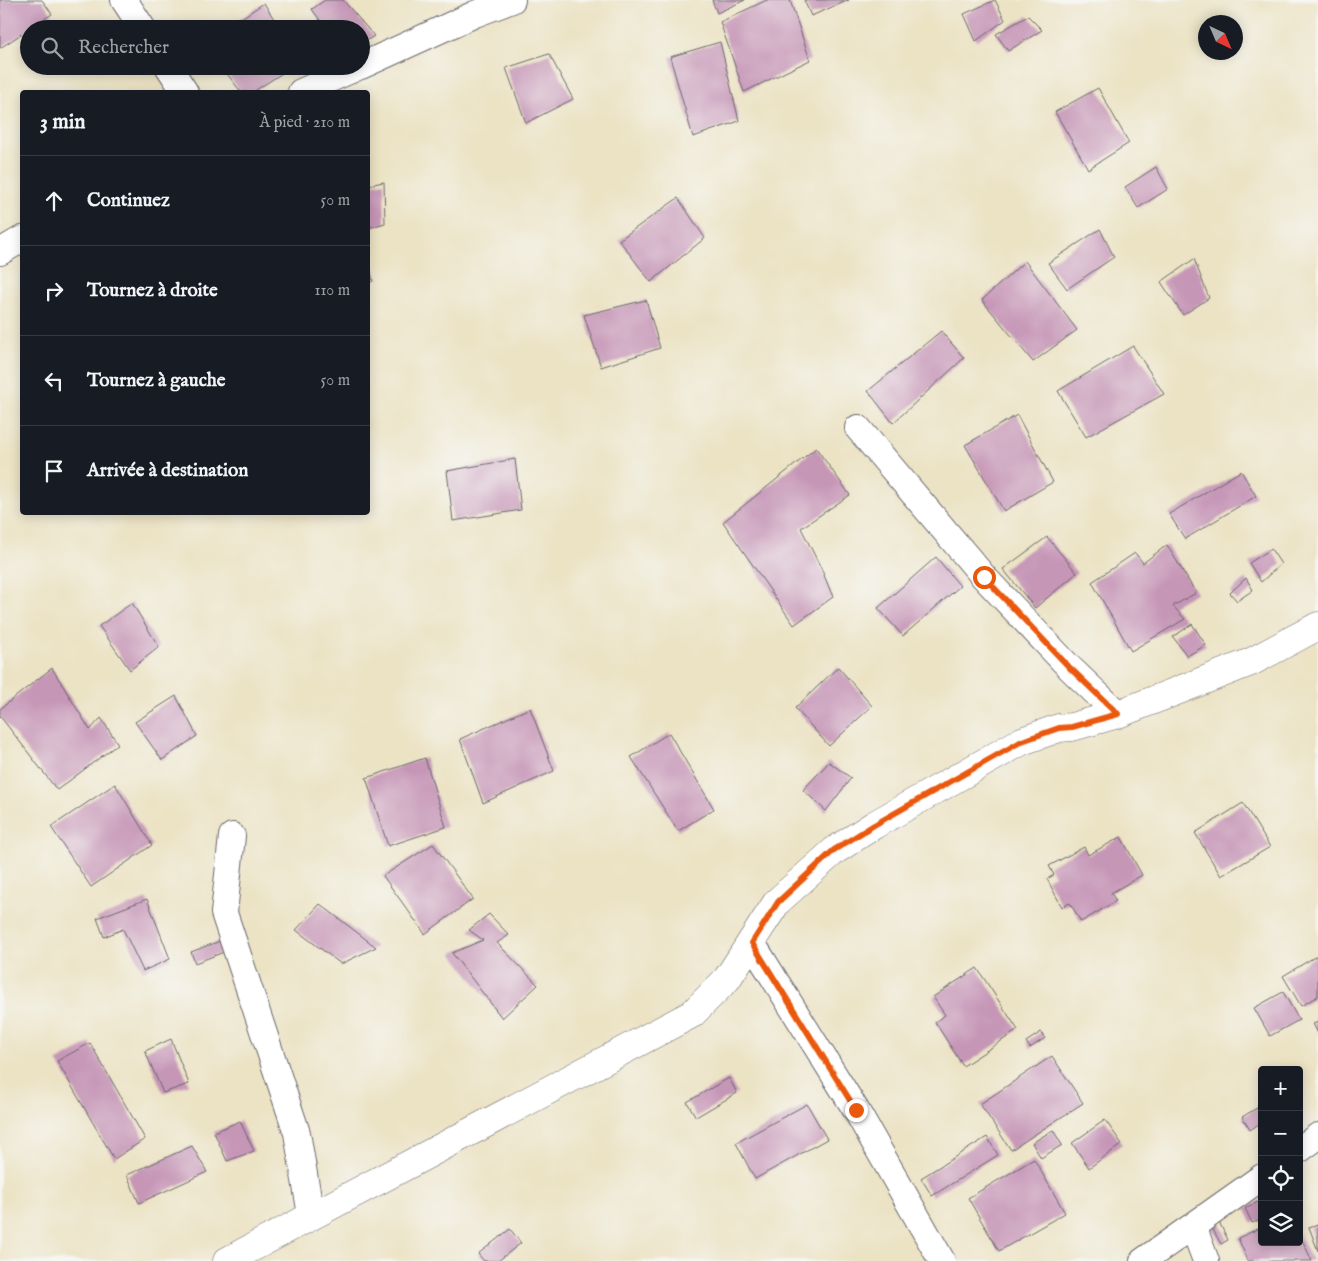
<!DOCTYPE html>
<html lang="fr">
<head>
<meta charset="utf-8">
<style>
  body { margin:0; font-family:"IM FELL English",serif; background:#20242c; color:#f1f3f6 }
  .controls { position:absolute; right:15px; bottom:15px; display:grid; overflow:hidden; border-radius:5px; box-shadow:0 2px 12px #0003 }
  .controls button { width:45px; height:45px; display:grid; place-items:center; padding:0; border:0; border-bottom:1px solid #363941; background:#171b24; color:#f1f3f6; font:25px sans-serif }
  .compass { position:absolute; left:1198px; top:15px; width:45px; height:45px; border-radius:50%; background:#171b24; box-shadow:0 2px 12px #0003; rotate:136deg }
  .stop { position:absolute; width:15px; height:15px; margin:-11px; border:4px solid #ea580c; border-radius:50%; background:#fff }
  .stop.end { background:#ea580c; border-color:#fff; box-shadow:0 1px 5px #0008 }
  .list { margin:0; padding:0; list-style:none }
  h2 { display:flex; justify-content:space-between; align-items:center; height:65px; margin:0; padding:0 20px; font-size:21px }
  h2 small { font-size:16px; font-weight:400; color:#9ea1a6 }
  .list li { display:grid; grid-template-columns:32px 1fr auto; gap:15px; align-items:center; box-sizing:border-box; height:90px; padding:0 20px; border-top:1px solid #363941 }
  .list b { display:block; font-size:19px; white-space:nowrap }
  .list em { font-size:16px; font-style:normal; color:#9ea1a6 }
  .icon { flex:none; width:28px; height:28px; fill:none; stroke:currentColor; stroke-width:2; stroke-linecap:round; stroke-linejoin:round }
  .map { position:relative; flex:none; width:1318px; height:1261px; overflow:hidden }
  .search { position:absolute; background:#171b24; box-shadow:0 2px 12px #0003; left:20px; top:20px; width:350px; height:55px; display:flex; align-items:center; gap:12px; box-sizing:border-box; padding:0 18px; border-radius:28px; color:#9ea1a6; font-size:19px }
  .panel { position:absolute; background:#171b24; box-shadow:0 2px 12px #0003; left:20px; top:90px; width:350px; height:425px; border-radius:5px }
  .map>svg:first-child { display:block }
  .building { fill:#c696b7 }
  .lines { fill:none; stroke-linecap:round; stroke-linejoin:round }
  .minor-casing { stroke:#69666b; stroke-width:28 }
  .tertiary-casing { stroke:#69666b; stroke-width:29 }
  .minor { stroke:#fff; stroke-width:26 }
  .tertiary { stroke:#fff; stroke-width:28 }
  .route { stroke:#ea580c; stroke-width:6 }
</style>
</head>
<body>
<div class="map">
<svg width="1318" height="1261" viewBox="0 0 1318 1261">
  <rect width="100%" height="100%" fill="#f6f6f2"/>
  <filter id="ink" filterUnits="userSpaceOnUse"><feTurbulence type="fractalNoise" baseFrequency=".02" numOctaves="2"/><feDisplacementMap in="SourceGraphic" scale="10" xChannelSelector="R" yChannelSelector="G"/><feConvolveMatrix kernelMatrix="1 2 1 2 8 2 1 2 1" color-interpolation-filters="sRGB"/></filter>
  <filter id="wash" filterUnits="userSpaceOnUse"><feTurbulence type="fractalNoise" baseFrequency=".0096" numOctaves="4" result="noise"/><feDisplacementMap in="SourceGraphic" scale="20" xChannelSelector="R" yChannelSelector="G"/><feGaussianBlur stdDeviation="1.12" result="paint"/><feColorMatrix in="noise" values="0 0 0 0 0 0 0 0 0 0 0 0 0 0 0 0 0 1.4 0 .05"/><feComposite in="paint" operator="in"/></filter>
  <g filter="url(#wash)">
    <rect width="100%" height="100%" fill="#ece3c5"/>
    <g id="blocks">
      <path class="building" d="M0 0H42L52 14 0 48Z
        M325 0H343L374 36 361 44V29H326L312 9Z
        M712 0H745L717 13Z
        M767 0H790L810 60 744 92 720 22Z
        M804 0H849L811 16Z
        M995 0 1005 20 976 41 964 14Z
        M264 3 280 29H225Z
        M1028 16 1042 30 1008 51 996 34Z
        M720 42 739 121 693 137 670 57Z
        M549 54 573 99 526 123 506 68Z
        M221 66H293L253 92H241Z
        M1098 88 1129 143 1088 169 1055 112Z
        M1156 167 1168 189 1138 208 1125 187Z
        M384 182 385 223 368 228V185Z
        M678 198 705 238 651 282 619 240Z
        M1100 229 1114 257 1067 289 1048 263Z
        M368 256 373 281 368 283Z
        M1194 259 1209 298 1183 315 1161 282Z
        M1025 261 1077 330 1033 362 982 300Z
        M646 300 660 348 601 367 584 315Z
        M941 331 964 358 893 423 868 391Z
        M1133 346 1164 394 1086 437 1058 391Z
        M1017 415 1053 482 1004 511 965 445Z
        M816 448 850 495 801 528 821 568 833 597 794 625 723 522Z
        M515 459 521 510 453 521 447 471Z
        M1241 471 1256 496 1185 539 1169 514Z
        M1047 537 1077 573 1035 608 1003 569Z
        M1167 545 1196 593 1173 606 1185 619 1131 651 1092 582 1135 553 1143 563Z
        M1271 549 1281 564 1261 582 1249 563Z
        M936 557 960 586 903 636 878 608Z
        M1246 578 1253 590 1237 601 1230 593Z
        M132 603 159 647 130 670 99 626Z
        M1192 624 1206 645 1187 656 1173 637Z
        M838 667 872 706 829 746 795 708Z
        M52 668 90 730 101 718 118 744 57 790 0 716V709Z
        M176 696 197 736 162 760 135 722Z
        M530 708 554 771 483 803 460 739Z
        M669 733 714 809 678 831 631 757Z
        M425 758 446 827 388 846 366 778Z
        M829 762 851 778 826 811 803 790Z
        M115 784 152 845 91 887 51 827Z
        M1243 803 1270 847 1221 876 1195 833Z
        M1121 837 1142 875 1111 893 1116 901 1081 922 1070 903 1062 907 1047 879 1054 875 1049 866 1084 847 1088 855Z
        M433 844 473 899 425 934 383 876Z
        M147 899 170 959 143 971 123 929 104 937 97 918Z
        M320 904 376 947 341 964 296 930Z
        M489 914 509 935 497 943 538 985 502 1018 452 953 483 940 469 930Z
        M220 941 224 952 195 963 191 952Z
        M1318 955V996L1301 1006 1283 976Z
        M977 968 1018 1030 963 1066 935 1022 945 1015 933 997Z
        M1283 992 1299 1020 1270 1036 1254 1008Z
        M1318 1022V1033L1313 1024Z
        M1041 1032 1045 1038 1030 1048 1026 1042Z
        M171 1039 189 1084 163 1093 145 1051Z
        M90 1043 145 1139 114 1159 57 1061Z
        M1052 1056 1083 1103 1011 1150 980 1104Z
        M729 1078 737 1093 696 1117 687 1102Z
        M807 1104 827 1139 755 1179 736 1143Z
        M1262 1105V1122L1250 1130 1242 1117Z
        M1105 1120 1122 1144 1089 1168 1072 1143Z
        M240 1121 254 1151 227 1161 214 1132Z
        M1053 1130 1062 1145 1041 1158 1032 1143Z
        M987 1137 998 1155 932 1196 921 1178Z
        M192 1146 207 1172 139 1203 127 1175Z
        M1034 1159 1065 1213 999 1251 968 1198Z
        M1262 1200V1219L1252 1223 1245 1208Z
        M1219 1222 1228 1240 1221 1244 1211 1226Z
        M1318 1224V1251L1309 1227Z
        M1262 1227V1242H1299V1233L1312 1261H1248L1238 1238Z
        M510 1229 521 1243 498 1261H484L478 1254Z"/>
    </g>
  </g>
  <g filter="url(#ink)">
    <use href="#blocks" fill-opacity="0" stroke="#69666b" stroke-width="1"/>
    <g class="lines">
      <g class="minor-casing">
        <path id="minor" d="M124 0 143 29
          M168 66 185 92
          M361 66 475 14 512 0
          M301 92 360 66
          M0 252 22 239
          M858 428 984 577 1070 668 1118 714
          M232 836 224 913 297 1133 311 1215
          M752 943 856 1110 942 1261
          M1299 1150 1318 1136
          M1193 1226 1206 1261
          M1143 1261 1262 1177"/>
      </g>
      <g class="tertiary-casing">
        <path id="tertiary" d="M227 1261 692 1014 727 979 777 902 834 851 874 825 1022 741 1059 728 1072 727 1118 714 1251 662 1318 626"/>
      </g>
      <use href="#minor" class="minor"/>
      <use href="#tertiary" class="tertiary"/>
    </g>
  </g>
  <g class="lines" filter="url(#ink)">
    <path class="route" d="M856 1110 752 943 778 902 834 850 874 825 1022 741 1059 728 1072 727 1118 714 1070 668 984 577"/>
  </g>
</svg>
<div class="controls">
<button>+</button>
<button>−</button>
<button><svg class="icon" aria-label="locate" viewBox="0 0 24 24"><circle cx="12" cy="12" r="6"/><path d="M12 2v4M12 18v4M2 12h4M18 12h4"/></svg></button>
<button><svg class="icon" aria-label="layers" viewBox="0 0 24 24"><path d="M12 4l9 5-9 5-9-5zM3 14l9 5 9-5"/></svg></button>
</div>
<svg class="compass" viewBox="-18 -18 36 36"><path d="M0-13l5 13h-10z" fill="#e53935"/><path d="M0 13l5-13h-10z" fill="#9ea1a6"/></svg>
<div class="stop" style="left:984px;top:577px"></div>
<div class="stop end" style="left:856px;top:1110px"></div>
<div class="search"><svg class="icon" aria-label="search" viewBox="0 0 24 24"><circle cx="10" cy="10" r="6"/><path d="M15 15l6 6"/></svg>Rechercher</div>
<section class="panel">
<h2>3 min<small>À pied · 210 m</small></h2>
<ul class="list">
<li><svg class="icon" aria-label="ahead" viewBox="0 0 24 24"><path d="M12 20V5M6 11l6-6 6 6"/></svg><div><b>Continuez</b></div><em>50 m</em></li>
<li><svg class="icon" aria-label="right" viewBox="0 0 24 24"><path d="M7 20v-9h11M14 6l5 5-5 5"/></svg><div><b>Tournez à droite</b></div><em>110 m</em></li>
<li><svg class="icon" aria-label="left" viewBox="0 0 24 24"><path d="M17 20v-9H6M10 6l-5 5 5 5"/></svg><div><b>Tournez à gauche</b></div><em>50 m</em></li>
<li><svg class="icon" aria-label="arrive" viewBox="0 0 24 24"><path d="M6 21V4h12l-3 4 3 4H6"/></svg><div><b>Arrivée à destination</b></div></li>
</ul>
</section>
</div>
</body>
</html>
